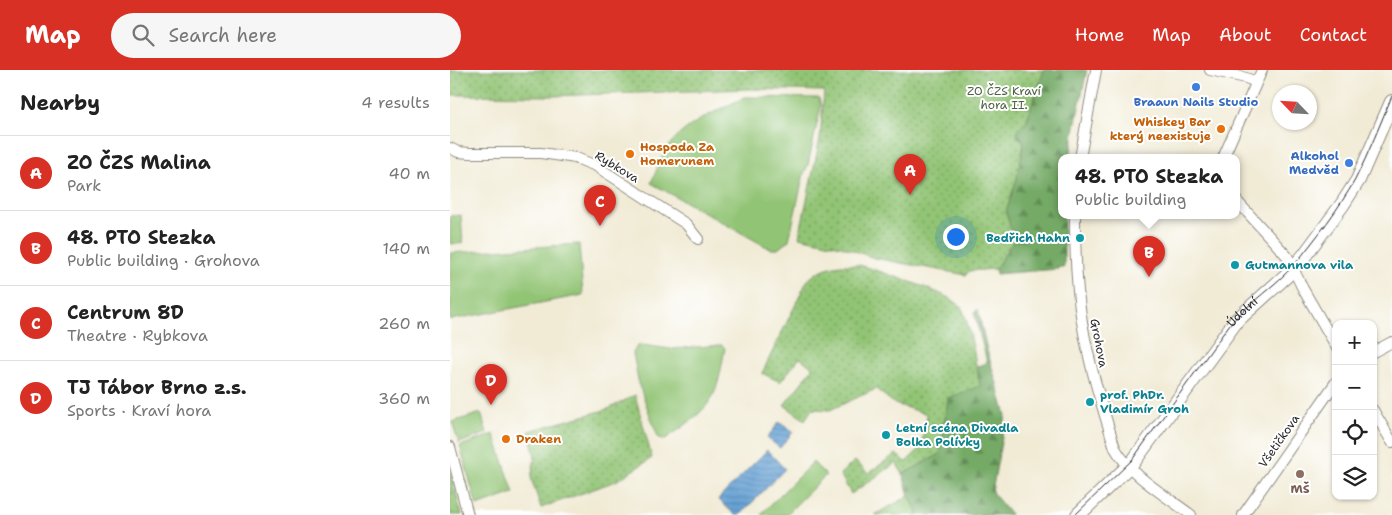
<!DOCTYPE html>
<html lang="en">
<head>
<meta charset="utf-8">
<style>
  body { margin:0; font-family:"Shantell Sans",sans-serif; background:#f6f6f6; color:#222 }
  .controls { position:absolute; right:15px; bottom:15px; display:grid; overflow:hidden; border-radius:10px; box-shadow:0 1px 4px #0004 }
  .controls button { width:45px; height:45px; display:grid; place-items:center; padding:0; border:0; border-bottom:1px solid #e0e0e0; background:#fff; color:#222; font:25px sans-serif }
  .compass { position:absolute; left:822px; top:15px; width:45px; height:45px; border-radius:50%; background:#fff; box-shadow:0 1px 4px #0004; rotate:295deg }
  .you { position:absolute; left:505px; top:166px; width:18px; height:18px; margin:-12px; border:4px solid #fff; border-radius:50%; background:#1a73e8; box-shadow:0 0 0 8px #1a73e833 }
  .badge { display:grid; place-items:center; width:32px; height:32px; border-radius:50%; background:#d93025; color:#fff; font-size:16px; font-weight:700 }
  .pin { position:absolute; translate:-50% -41px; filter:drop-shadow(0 1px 2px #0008) }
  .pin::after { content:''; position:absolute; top:26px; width:18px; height:15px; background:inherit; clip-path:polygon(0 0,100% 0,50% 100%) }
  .popup { position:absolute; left:608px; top:84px; width:182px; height:65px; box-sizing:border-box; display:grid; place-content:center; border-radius:10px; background:#fff; filter:drop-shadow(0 1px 4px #0005); font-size:16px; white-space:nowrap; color:#767676 }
  .popup b { font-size:19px; color:#222 }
  .popup::after { content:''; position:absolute; left:50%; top:100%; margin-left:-10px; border:10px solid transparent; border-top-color:#fff }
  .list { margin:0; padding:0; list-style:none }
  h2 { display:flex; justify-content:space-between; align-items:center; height:65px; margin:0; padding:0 20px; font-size:21px }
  h2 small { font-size:16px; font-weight:400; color:#767676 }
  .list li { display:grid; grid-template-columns:32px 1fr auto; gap:15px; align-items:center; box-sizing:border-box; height:75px; padding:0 20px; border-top:1px solid #e0e0e0 }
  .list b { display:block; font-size:19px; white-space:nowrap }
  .list p { margin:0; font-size:16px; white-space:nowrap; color:#767676 }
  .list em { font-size:16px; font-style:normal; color:#767676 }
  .icon { flex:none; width:28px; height:28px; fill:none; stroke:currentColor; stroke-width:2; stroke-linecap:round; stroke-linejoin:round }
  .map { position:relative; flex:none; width:942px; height:445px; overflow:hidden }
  header { display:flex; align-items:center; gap:30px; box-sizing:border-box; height:70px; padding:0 25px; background:#d93025; color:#fff }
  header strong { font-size:24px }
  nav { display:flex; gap:28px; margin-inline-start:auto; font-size:18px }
  .search { width:350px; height:45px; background:#f6f6f6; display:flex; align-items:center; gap:12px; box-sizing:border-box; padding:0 18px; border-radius:28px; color:#767676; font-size:19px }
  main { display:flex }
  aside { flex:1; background:#fff }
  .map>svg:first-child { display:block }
  .forest { fill:url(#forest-firs); stroke:#506a48 }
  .park { fill:url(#park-dots); stroke:#5e7850 }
  .pitch { fill:#92c475; stroke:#5e7850 }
  .water { fill:url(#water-rules); stroke:#46657f }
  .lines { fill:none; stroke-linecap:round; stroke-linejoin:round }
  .minor-casing { stroke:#8e8b80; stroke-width:12 }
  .tertiary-casing { stroke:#8e8b80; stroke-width:16 }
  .minor { stroke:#fff; stroke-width:10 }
  .tertiary { stroke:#fff; stroke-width:14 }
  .tram { stroke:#2b2b2b; stroke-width:1 }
  .shop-dot { fill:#3f7fe0; stroke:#fff; stroke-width:2 }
  .food-dot { fill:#e8710a; stroke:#fff; stroke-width:2 }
  .culture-dot { fill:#0f9aa8; stroke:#fff; stroke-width:2 }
  .education-dot { fill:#8d6e63; stroke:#fff; stroke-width:2 }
  .labels { text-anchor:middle; stroke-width:4; stroke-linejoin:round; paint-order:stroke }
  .park-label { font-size:12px; fill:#4f6145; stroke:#fff }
  .shop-label { font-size:12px; font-weight:bold; fill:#366cbe; stroke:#fff }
  .food-label { font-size:12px; font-weight:bold; fill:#c56008; stroke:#fff; text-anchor:start }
  .street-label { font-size:12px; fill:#2b2b2b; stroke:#fff }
  .culture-label { font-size:12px; font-weight:bold; fill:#0d838f; stroke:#fff; text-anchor:start }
  .education-label { font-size:12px; font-weight:bold; fill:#785e54; stroke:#fff }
</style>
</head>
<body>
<header>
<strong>Map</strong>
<div class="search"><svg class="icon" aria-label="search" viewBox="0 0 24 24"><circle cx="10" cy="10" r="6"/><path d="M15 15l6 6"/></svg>Search here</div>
<nav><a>Home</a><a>Map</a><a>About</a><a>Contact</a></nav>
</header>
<main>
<aside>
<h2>Nearby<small>4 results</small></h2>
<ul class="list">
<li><span class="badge">A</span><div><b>ZO ČZS Malina</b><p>Park</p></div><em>40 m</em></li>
<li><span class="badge">B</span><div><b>48. PTO Stezka</b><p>Public building · Grohova</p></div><em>140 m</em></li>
<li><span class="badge">C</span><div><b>Centrum 8D</b><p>Theatre · Rybkova</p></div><em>260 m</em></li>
<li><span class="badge">D</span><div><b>TJ Tábor Brno z.s.</b><p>Sports · Kraví hora</p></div><em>360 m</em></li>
</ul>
</aside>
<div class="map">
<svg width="942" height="445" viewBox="0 0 942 445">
  <defs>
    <pattern id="forest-firs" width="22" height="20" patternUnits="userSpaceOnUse" patternTransform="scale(1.25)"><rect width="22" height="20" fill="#75aa66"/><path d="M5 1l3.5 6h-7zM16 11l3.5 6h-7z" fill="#608b54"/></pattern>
    <pattern id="park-dots" width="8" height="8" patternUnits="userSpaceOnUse" patternTransform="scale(1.25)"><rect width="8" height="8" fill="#92c475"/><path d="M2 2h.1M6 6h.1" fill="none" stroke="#779f60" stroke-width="1.8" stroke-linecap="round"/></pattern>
    <pattern id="water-rules" width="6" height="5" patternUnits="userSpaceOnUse" patternTransform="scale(1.25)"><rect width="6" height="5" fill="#629fd3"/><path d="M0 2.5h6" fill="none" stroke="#5182ab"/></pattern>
  </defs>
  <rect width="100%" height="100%" fill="#fff"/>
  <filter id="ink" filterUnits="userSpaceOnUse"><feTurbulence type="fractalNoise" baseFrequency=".02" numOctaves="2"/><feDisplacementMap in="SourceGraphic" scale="10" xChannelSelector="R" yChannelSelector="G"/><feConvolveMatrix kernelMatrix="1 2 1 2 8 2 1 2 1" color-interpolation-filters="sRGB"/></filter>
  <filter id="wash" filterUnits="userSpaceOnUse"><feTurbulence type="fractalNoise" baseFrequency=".0096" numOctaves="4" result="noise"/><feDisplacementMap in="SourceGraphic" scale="20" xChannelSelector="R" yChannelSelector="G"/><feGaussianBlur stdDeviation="1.12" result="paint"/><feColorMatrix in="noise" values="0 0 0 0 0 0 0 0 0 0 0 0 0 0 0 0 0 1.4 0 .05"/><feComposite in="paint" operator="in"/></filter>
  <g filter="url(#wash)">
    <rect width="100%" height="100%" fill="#f1ebd5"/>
    <path class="forest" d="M594 0H637L625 56 620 88H612V146H614V197H608V199L546 204 545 199 564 170 556 142 567 108 568 60 576 52Z
      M528 240 537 280 556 345 542 422 561 445H469L459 426 453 404 490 384 498 328 530 315 526 297 537 292 524 242Z"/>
    <path class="park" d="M0 0H594L576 52 568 60 567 66 574 72 567 108 556 142 564 170 545 199 519 201 516 205 424 188 391 176 349 167 370 68 374 21 300 19 102 26 1 25Z
      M390 195H409L420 198C438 205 501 223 511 237 520 252 526 296 530 316L498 328 490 384 453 404 446 393 401 424 390 404 405 391 418 403 446 384 456 392 471 378 477 344 445 334 426 319 380 340 362 339 355 350 334 335 363 298 350 288 330 312 312 303 357 211C367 201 376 197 390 195Z
      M185 325 202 388 166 411 91 438 81 408 85 387 79 361 158 339Z
      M0 401 12 445H0Z"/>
    <path class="pitch" d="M295 27 369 28 371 36 358 95 354 103 339 170 328 179H322L315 176 201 113C206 103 209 91 215 81 232 54 268 41 295 27Z
      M11 145 13 173 0 174V146Z
      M129 174 133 225 0 250V183Z
      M192 275 221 279 272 275 275 278C272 293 270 310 264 324 256 342 230 359 214 370L208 367 189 315 183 283 187 276Z
      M31 343 37 363 9 373 2 352Z
      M44 364 64 423 27 436 10 376Z
      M363 392 376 405 336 445H312L311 444Z
      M459 426 469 445H424Z"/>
    <path class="water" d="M329 352 343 362 330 378 317 368Z
      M317 380 335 399 290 445H285L268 429Z"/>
  </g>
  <g filter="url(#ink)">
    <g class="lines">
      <g class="minor-casing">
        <path id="minor" d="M760 0 796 8 806 12
          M0 78 8 82 20 83H91L126 88 146 96 236 154 248 169
          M630 88 646 0
          M773 88 812 0
          M786 130 837 186 853 219 886 276
          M625 146C625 181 626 217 632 252 639 295 652 336 665 378 681 406 715 425 741 445
          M923 282 942 272
          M923 340 942 372
          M0 377 18 445
          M793 445 886 312"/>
      </g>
      <g class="tertiary-casing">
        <path id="tertiary" d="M628 445 683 392 786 251 837 205 854 186 892 135 908 110 942 32"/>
      </g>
      <use href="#minor" class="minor"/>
      <use href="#tertiary" class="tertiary"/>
      <path class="tram" id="s1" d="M625 445 682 390 780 254C800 232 825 216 845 194 864 171 890 137 905 110 919 83 930 54 942 26"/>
    </g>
  </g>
  <g class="shop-dot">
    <circle cx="746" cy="17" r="5"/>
    <circle cx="899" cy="93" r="5"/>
  </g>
  <g class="food-dot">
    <circle cx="771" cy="59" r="5"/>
    <circle cx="180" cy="84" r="5"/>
    <circle cx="56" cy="369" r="5"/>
  </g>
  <g class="culture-dot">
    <circle cx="630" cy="168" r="5"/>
    <circle cx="785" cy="195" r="5"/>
    <circle cx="640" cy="332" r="5"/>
    <circle cx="436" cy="365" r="5"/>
  </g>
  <circle class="education-dot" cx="850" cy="404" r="5"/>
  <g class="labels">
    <g class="park-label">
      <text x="554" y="25">ZO ČZS Kraví<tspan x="554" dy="14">hora II.</tspan></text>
    </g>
    <g class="shop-label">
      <text x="746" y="36">Braaun Nails Studio</text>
      <text x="889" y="90" text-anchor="end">Alkohol<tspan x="889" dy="14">Medvěd</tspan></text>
    </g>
    <g class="food-label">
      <text x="761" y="56" text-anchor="end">Whiskey Bar<tspan x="761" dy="14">který neexistuje</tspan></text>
      <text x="190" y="81">Hospoda Za<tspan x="190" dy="14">Homerunem</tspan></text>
      <text x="66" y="373">Draken</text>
    </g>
    <g class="street-label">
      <text transform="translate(167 97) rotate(31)" y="4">Rybkova</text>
      <text dy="4" stroke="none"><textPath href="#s1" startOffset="264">Údolní</textPath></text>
      <text transform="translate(649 273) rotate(79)" y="4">Grohova</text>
      <text transform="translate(829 371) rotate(-55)" y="4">Všetičkova</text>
    </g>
    <g class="culture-label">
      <text x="620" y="172" text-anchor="end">Bedřich Hahn</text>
      <text x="795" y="199">Gutmannova vila</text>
      <text x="650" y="329">prof. PhDr.<tspan x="650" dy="14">Vladimír Groh</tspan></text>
      <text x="446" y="362">Letní scéna Divadla<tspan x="446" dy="14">Bolka Polívky</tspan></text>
    </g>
    <g class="education-label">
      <text x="850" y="423">MŠ</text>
    </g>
  </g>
</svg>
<div class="controls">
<button>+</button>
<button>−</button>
<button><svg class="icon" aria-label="locate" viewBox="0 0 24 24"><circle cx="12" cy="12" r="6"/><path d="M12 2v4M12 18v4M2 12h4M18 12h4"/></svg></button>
<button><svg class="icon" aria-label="layers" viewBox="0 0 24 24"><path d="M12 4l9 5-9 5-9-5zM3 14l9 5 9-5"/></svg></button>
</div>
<svg class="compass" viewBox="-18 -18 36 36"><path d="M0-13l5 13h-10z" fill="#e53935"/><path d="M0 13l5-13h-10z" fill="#767676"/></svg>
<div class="you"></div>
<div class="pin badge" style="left:460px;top:125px">A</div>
<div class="pin badge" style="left:699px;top:207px">B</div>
<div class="popup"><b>48. PTO Stezka</b>Public building</div>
<div class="pin badge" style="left:150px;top:156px">C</div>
<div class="pin badge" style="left:41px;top:335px">D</div>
</div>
</main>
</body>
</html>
